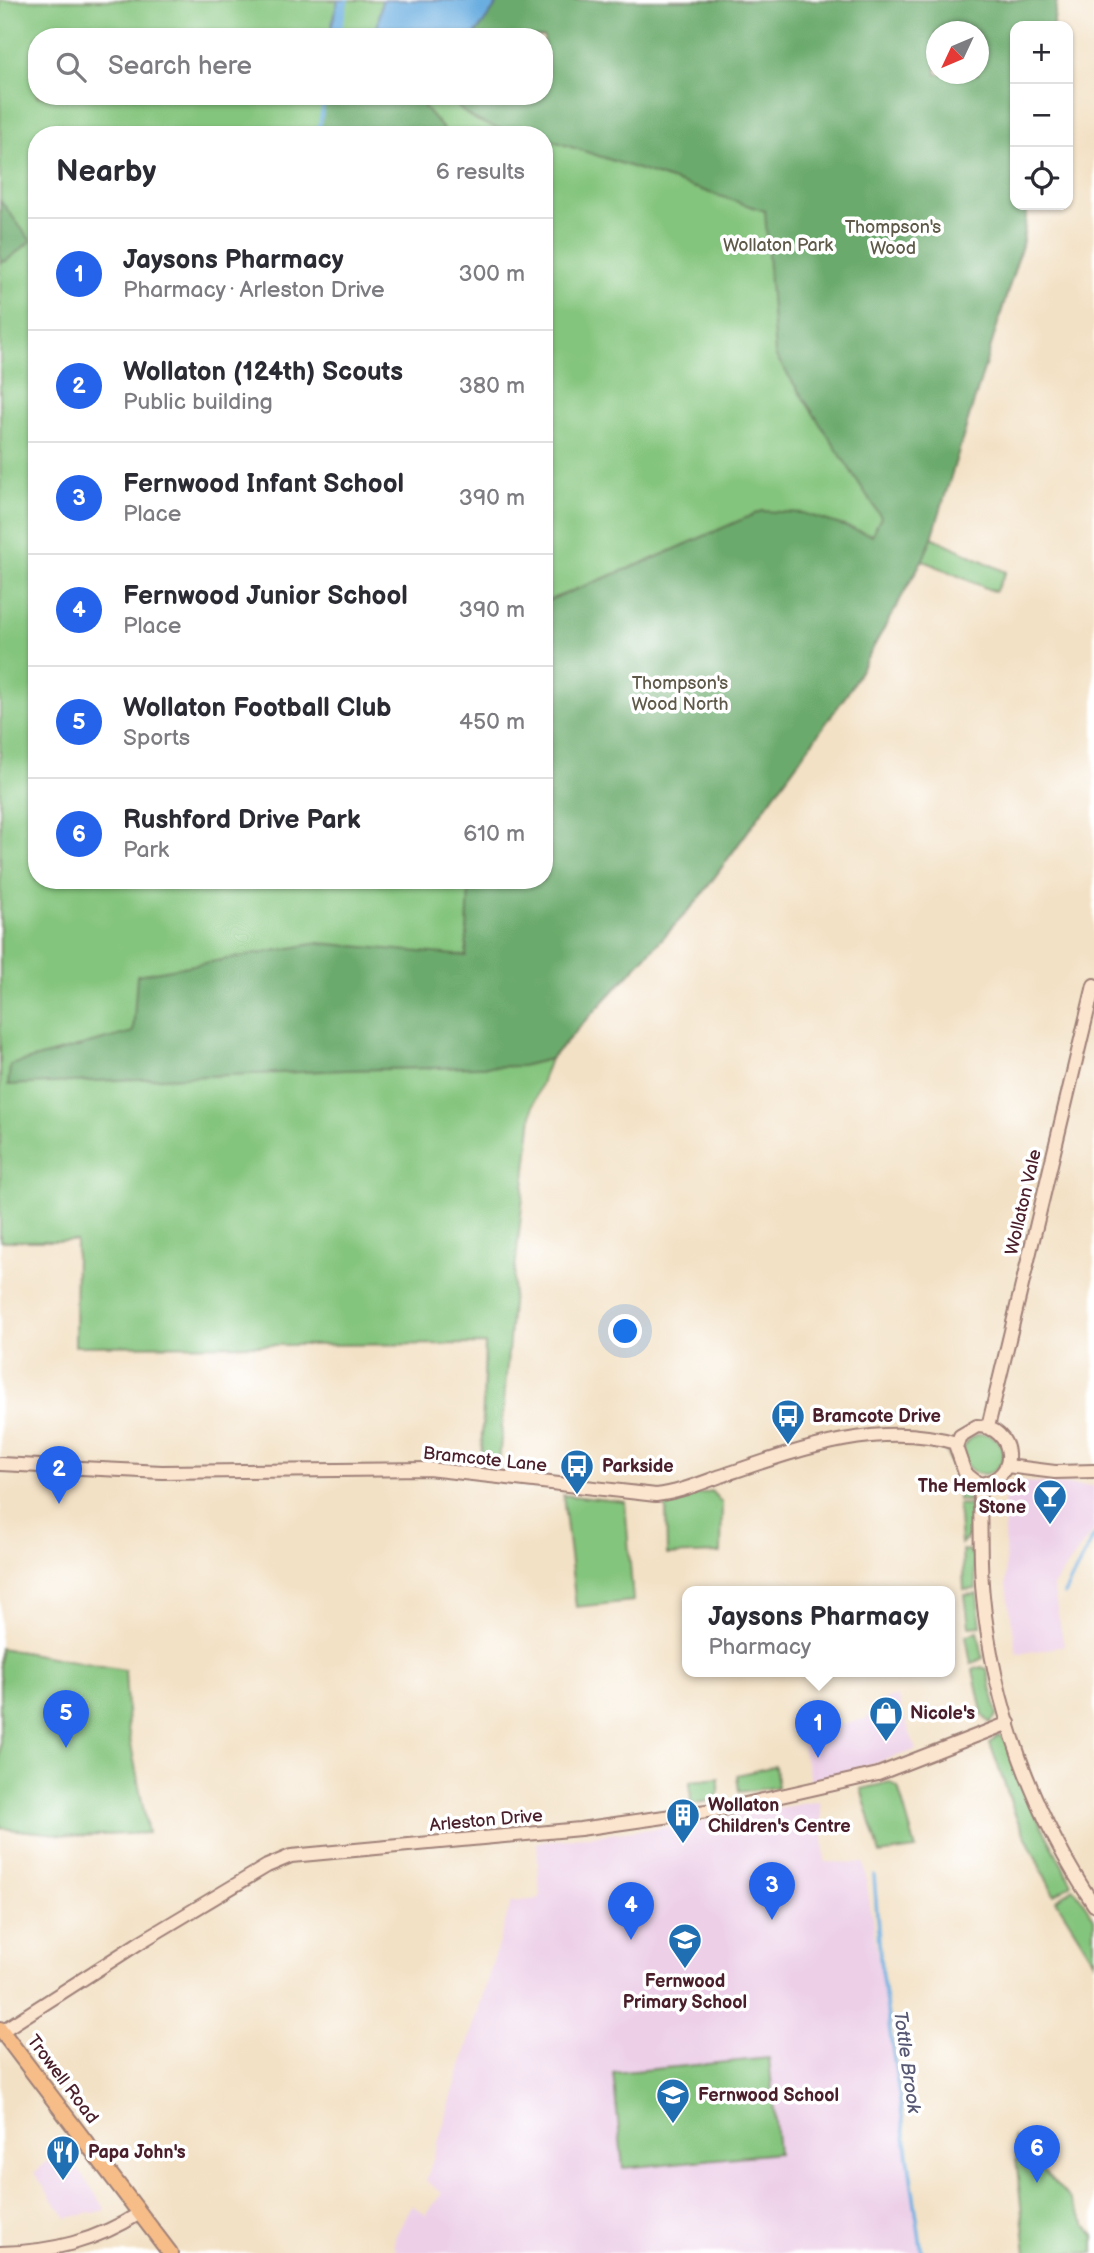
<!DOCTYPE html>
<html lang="en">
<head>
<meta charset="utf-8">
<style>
  body { margin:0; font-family:"Balsamiq Sans",sans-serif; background:#f7f7f7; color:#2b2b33 }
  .controls { position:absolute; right:21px; top:21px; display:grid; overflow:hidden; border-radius:14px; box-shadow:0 2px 5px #0004 }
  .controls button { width:63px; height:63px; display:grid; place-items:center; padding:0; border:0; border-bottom:2px solid #e1e1e2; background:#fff; color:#2b2b33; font:35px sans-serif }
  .compass { position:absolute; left:926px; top:21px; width:63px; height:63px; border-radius:50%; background:#fff; box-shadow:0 2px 5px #0004; rotate:226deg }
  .you { position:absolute; left:626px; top:1332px; width:24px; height:24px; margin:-18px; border:5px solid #fff; border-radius:50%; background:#1a73e8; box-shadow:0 0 0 10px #1a73e833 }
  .badge { display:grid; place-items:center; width:46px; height:46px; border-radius:50%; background:#2563eb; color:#fff; font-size:23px; font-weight:700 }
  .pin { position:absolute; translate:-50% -58px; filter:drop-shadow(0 2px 4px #0008) }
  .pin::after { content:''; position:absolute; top:37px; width:24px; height:21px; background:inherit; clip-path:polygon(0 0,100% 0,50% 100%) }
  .popup { position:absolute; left:682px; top:1586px; width:273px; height:91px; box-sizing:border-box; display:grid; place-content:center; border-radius:14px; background:#fff; filter:drop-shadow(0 2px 5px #0005); font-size:23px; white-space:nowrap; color:#7c7c81 }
  .popup b { font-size:26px; color:#2b2b33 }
  .popup::after { content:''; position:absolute; left:50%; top:100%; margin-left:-14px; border:14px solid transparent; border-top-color:#fff }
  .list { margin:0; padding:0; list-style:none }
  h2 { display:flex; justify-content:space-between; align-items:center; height:91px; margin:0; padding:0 28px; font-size:30px }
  h2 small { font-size:23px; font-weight:400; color:#7c7c81 }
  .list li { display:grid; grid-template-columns:46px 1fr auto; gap:21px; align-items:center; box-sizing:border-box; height:112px; padding:0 28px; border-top:2px solid #e1e1e2 }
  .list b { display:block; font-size:26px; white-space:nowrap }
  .list p { margin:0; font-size:23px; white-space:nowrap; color:#7c7c81 }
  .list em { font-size:23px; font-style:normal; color:#7c7c81 }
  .icon { flex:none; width:38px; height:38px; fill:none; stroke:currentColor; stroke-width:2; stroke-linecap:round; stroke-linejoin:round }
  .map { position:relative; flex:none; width:1094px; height:2253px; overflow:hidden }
  .search { position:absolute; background:#fff; box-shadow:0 2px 5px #0004; left:28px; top:28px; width:525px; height:77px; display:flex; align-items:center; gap:18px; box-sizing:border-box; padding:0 24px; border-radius:28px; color:#7c7c81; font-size:26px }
  .panel { position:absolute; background:#fff; box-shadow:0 2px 5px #0004; left:28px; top:126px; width:525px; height:763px; border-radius:28px }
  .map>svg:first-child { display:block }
  .built { fill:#edd0e8 }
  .green { fill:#84c57d; stroke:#677254; stroke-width:2; fill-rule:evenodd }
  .forest { fill:#6baa6c; stroke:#5a644c; stroke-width:2; fill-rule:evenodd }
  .water { fill:#6baee0; stroke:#5a6686; stroke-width:2 }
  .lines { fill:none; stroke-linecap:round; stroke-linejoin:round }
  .stream { stroke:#6baee0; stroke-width:3.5 }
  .secondary-casing { stroke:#9e8078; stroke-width:16 }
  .primary-casing { stroke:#9e8078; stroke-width:18 }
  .secondary { stroke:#fce5cf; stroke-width:12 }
  .primary { stroke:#f7bd88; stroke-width:14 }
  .labels { text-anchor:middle; stroke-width:7; stroke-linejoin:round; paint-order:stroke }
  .park-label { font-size:18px; fill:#5e5948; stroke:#fff }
  .street-label { font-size:18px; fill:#4a1f2b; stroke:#fff }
  .poi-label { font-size:18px; font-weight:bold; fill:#4a1f2b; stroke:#fff; text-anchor:start }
  .water-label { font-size:19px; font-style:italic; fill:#575873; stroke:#fff }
</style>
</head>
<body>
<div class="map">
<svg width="1094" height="2253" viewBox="0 0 1094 2253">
  <rect width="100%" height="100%" fill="#fff"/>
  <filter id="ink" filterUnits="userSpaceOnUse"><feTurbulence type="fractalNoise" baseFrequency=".0143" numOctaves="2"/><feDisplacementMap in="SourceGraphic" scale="14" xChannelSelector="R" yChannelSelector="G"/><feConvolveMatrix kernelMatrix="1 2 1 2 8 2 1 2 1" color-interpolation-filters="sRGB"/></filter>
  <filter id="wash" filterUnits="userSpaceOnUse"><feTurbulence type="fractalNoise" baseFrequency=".00686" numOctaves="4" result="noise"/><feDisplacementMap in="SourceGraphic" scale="28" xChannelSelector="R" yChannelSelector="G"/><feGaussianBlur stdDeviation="1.57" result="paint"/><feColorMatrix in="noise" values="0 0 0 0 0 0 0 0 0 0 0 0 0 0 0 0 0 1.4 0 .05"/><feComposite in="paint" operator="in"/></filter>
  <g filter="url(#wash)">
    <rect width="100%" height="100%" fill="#f3e1c5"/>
    <path class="built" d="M1023 1482 1094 1486V1530L1053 1586 1064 1646 1017 1654 1006 1586 1004 1501Z
      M897 1696 916 1750 811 1783 799 1734 866 1719 887 1699Z
      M820 1801 825 1862 864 1863 921 2253H398L394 2245 395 2237 412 2205 426 2215 442 2193 426 2182 511 1902 540 1899 537 1842 660 1828Z
      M63 2148 107 2210 66 2218 34 2173Z"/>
    <path class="green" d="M0 0H1057L1053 26H1015V205H1028L1022 245 932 537 1006 572 995 592 922 560 847 694 698 900 550 1059 533 1106 514 1279 499 1464 481 1462 485 1344 75 1346 76 1241H0ZM936 32H978V74H936ZM37 37H544V96H37ZM37 135H544V880H37Z
      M963 1454a20 20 0 1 1 40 0a20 20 0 1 1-40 0Z
      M946 1451 966 1490 969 1501 958 1500V1482Z
      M711 1491 722 1503 721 1553 667 1555 666 1502Z
      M563 1495 625 1502 633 1601 576 1607Z
      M958 1504 969 1505V1536L961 1544Z
      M962 1550 968 1551 974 1558 976 1589 964 1590Z
      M977 1594 981 1626 969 1627 965 1595Z
      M978 1631 983 1658 971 1664 966 1636Z
      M0 1648 125 1670 128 1729 148 1833 76 1836 0 1828Z
      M981 1667 987 1669 997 1715 990 1723 983 1716 973 1670Z
      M998 1735 1008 1742 1025 1794 1072 1884 1054 1895 1016 1817 990 1743Z
      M775 1766 778 1787 739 1792 737 1775Z
      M719 1778V1792L714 1800 691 1804 690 1781Z
      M890 1782 898 1787 916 1849 880 1854 861 1789Z
      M1074 1888 1094 1918V1961L1056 1900Z
      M769 2058 778 2153 623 2168 613 2073Z
      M1014 2138 1069 2198 1094 2236V2253H1026Z"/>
    <path class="forest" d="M500 0H1057L1053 26H1015V205H1028L1022 245 932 538 923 559 847 694 698 900 550 1059 522 1066 345 1070 8 1085 10 1065 133 1032 137 975 318 943 466 956 469 885 464 880H544V602L650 560 761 511 803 513 872 535 881 517 775 355 765 211 544 138V135C517 135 467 125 453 100L456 96H544V37H473ZM936 32H978V74H936Z
      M325 96H415L448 135H318Z
      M0 200 31 241 6 261 0 262Z"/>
    <path class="water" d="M338 0H347L338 37H329Z
      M382 0H500L473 37H380L377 30Z"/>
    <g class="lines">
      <path class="stream" d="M338 37 347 0
        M318 135 325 96
        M1064 1594 1094 1536
        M874 1875 881 1969 922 2253"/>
    </g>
  </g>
  <g filter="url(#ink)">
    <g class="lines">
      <g class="secondary-casing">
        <path id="secondary" d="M977 1426C1014 1426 1022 1479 979 1484L965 1473 956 1447 960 1436Z
          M988 1427 1094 985
          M0 1464 162 1472 428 1469 656 1495C681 1492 703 1482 727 1474 800 1449 880 1420 956 1443
          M1007 1466 1055 1472 1094 1471
          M979 1484C982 1521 979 1559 983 1596 993 1705 1033 1814 1094 1905
          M2 2031 142 1941 267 1866 291 1856 580 1829 728 1808 878 1774 1009 1723
          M0 2253C52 2252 96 2241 140 2213"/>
      </g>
      <g class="primary-casing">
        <path id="primary" d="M0 2029 170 2253"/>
      </g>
      <use href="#secondary" class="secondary"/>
      <use href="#primary" class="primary"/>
    </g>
  </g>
  <defs>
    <g id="bus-pin" transform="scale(1.75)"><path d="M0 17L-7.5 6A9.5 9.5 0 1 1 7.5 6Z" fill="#1f6fb2" stroke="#fff"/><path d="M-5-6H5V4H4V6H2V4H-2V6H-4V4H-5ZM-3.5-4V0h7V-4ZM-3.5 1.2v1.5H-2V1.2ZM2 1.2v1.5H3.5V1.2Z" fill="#fff"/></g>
    <g id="bar-pin" transform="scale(1.75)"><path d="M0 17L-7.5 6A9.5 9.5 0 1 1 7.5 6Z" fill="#1f6fb2" stroke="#fff"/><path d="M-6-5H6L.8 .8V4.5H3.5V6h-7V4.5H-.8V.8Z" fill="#fff"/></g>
    <g id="shop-pin" transform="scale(1.75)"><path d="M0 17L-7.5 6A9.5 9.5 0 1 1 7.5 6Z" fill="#1f6fb2" stroke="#fff"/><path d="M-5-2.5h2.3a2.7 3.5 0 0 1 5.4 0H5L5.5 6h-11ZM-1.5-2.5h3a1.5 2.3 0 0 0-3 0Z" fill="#fff"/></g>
    <g id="building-pin" transform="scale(1.75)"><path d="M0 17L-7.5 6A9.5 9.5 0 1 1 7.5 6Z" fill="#1f6fb2" stroke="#fff"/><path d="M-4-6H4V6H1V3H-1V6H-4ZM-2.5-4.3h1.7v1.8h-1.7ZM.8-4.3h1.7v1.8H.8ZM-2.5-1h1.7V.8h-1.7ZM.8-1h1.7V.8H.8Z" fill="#fff"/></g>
    <g id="school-pin" transform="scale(1.75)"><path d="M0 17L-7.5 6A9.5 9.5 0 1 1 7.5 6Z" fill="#1f6fb2" stroke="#fff"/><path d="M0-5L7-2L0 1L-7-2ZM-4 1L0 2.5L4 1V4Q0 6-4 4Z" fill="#fff"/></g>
    <g id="restaurant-pin" transform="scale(1.75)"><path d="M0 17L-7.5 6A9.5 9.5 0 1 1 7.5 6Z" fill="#1f6fb2" stroke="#fff"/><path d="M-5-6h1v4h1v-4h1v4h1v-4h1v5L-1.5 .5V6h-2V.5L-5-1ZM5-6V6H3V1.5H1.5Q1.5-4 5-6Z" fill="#fff"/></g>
  </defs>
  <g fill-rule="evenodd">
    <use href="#bus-pin" x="788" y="1416"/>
    <use href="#bus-pin" x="577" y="1466"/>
    <use href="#bar-pin" x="1050" y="1496"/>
    <use href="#shop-pin" x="886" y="1713"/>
    <use href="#building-pin" x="683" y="1815"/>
    <use href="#school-pin" x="685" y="1940"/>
    <use href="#school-pin" x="673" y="2095"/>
    <use href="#restaurant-pin" x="63" y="2152"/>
  </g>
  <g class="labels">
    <g class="park-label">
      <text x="893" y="233">Thompson's<tspan x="893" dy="21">Wood</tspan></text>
      <text x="778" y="251">Wollaton Park</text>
      <text x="680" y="689">Thompson's<tspan x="680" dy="21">Wood North</tspan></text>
    </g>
    <g class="street-label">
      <text transform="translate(1023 1202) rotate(-77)" y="6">Wollaton Vale</text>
      <text transform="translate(485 1459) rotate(6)" y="6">Bramcote Lane</text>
      <text transform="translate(486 1820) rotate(-5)" y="6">Arleston Drive</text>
      <text transform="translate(63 2079) rotate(53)" y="6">Trowell Road</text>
    </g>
    <g class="poi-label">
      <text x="812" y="1422">Bramcote Drive</text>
      <text x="602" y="1472">Parkside</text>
      <text x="1026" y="1492" text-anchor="end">The Hemlock<tspan x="1026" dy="21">Stone</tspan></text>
      <text x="910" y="1719">Nicole's</text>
      <text x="708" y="1811">Wollaton<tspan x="708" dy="21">Children's Centre</tspan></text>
      <text x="685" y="1987" text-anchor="middle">Fernwood<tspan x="685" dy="21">Primary School</tspan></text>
      <text x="698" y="2101">Fernwood School</text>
      <text x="88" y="2158">Papa John's</text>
    </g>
    <g class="water-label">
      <text transform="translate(908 2062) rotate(82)" y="7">Tottle Brook</text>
    </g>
  </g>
</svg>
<div class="controls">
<button>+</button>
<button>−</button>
<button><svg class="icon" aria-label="locate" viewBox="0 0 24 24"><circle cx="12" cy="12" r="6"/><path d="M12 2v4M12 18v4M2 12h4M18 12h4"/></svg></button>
</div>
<svg class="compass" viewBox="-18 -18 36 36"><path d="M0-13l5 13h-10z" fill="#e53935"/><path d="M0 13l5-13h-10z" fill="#7c7c81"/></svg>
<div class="you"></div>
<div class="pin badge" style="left:818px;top:1758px">1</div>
<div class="popup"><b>Jaysons Pharmacy</b>Pharmacy</div>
<div class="pin badge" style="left:59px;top:1504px">2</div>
<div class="pin badge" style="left:772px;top:1920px">3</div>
<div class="pin badge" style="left:631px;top:1940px">4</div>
<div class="pin badge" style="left:66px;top:1748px">5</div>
<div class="pin badge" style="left:1037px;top:2183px">6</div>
<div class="search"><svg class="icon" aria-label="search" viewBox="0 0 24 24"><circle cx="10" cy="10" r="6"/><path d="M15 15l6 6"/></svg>Search here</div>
<section class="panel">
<h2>Nearby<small>6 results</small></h2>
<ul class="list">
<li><span class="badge">1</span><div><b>Jaysons Pharmacy</b><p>Pharmacy · Arleston Drive</p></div><em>300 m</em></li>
<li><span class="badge">2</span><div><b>Wollaton (124th) Scouts</b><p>Public building</p></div><em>380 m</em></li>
<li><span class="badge">3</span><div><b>Fernwood Infant School</b><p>Place</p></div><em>390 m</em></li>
<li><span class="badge">4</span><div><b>Fernwood Junior School</b><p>Place</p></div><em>390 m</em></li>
<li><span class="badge">5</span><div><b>Wollaton Football Club</b><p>Sports</p></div><em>450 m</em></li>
<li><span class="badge">6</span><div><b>Rushford Drive Park</b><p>Park</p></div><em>610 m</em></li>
</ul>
</section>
</div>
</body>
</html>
